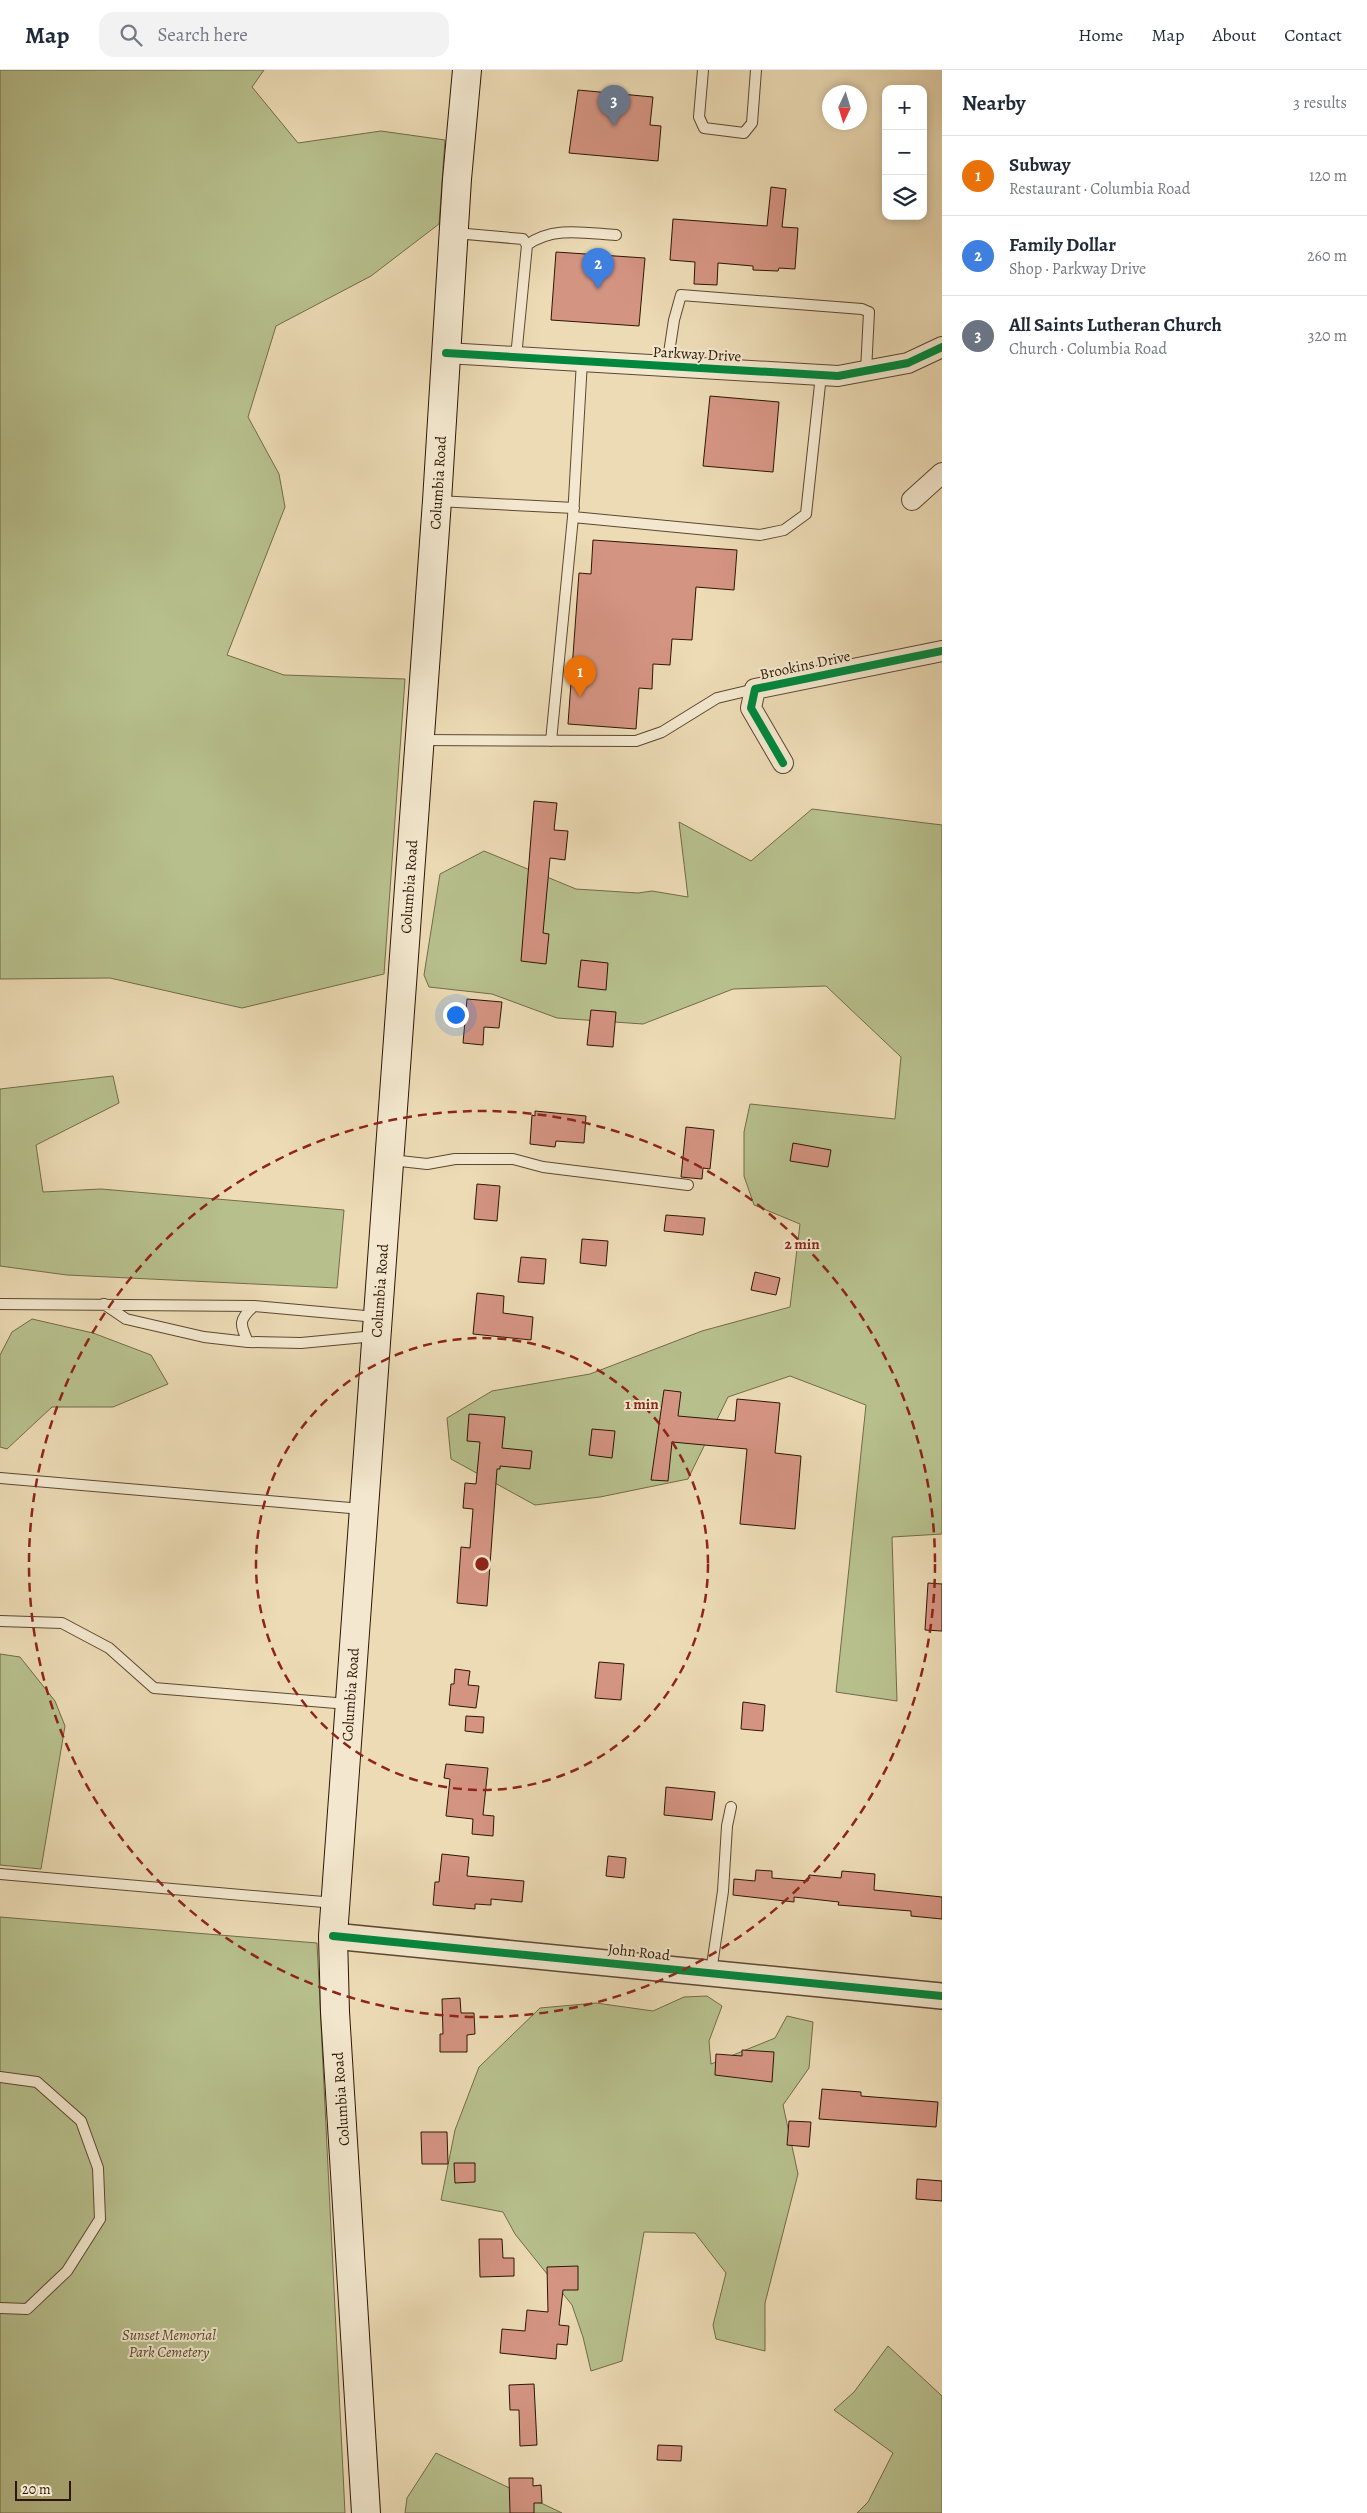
<!DOCTYPE html>
<html lang="en">
<head>
<meta charset="utf-8">
<style>
  body { margin:0; font-family:Alegreya,serif; background:#f2f2f3; color:#1f2937 }
  .controls { position:absolute; right:15px; top:15px; display:grid; overflow:hidden; border-radius:10px; box-shadow:0 2px 8px #0003 }
  .controls button { width:45px; height:45px; display:grid; place-items:center; padding:0; border:0; border-bottom:1px solid #e0e1e3; background:#fff; color:#1f2937; font:25px sans-serif }
  .compass { position:absolute; left:822px; top:15px; width:45px; height:45px; border-radius:50%; background:#fff; box-shadow:0 2px 8px #0003; rotate:184deg }
  .scale { position:absolute; left:15px; bottom:12px; width:56px; box-sizing:border-box; padding-left:5px; border:2px solid #2d1604; border-top:0; font-size:14px; line-height:18px; white-space:nowrap; color:#2d1604; -webkit-text-stroke:4px #f3e8cf; paint-order:stroke }
  .you { position:absolute; left:455px; top:944px; width:18px; height:18px; margin:-12px; border:4px solid #fff; border-radius:50%; background:#1a73e8; box-shadow:0 0 0 8px #1a73e833 }
  .badge { display:grid; place-items:center; width:32px; height:32px; border-radius:50%; background:#7c3aed; color:#fff; font-size:16px; font-weight:700 }
  .pin { position:absolute; translate:-50% -41px; filter:drop-shadow(0 1px 2px #0008) }
  .pin::after { content:''; position:absolute; top:26px; width:18px; height:15px; background:inherit; clip-path:polygon(0 0,100% 0,50% 100%) }
  .list { margin:0; padding:0; list-style:none }
  h2 { display:flex; justify-content:space-between; align-items:center; height:65px; margin:0; padding:0 20px; font-size:21px }
  h2 small { font-size:16px; font-weight:400; color:#747a83 }
  .list li { display:grid; grid-template-columns:32px 1fr auto; gap:15px; align-items:center; box-sizing:border-box; height:80px; padding:0 20px; border-top:1px solid #e0e1e3 }
  .list b { display:block; font-size:19px; white-space:nowrap }
  .list p { margin:0; font-size:16px; white-space:nowrap; color:#747a83 }
  .list em { font-size:16px; font-style:normal; color:#747a83 }
  .icon { flex:none; width:28px; height:28px; fill:none; stroke:currentColor; stroke-width:2; stroke-linecap:round; stroke-linejoin:round }
  .map { position:relative; flex:none; width:942px; height:2443px; overflow:hidden }
  header { display:flex; align-items:center; gap:30px; box-sizing:border-box; height:70px; padding:0 25px; background:#fff; border-bottom:1px solid #e0e1e3 }
  header strong { font-size:24px }
  nav { display:flex; gap:28px; margin-inline-start:auto; font-size:18px }
  .search { width:350px; height:45px; background:#f2f2f3; display:flex; align-items:center; gap:12px; box-sizing:border-box; padding:0 18px; border-radius:15px; color:#747a83; font-size:19px }
  main { display:flex }
  aside { flex:1; background:#fff }
  .map>svg:first-child { display:block }
  .green { fill:#b7c08d; stroke:#726b48 }
  .building { fill:#d49482; stroke:#2d1604 }
  .lines { fill:none; stroke-linecap:round; stroke-linejoin:round }
  .service-casing { stroke:#5d4730; stroke-width:12 }
  .minor-casing { stroke:#5d4730; stroke-width:22 }
  .tertiary-casing { stroke:#5d4730; stroke-width:28 }
  .secondary-casing { stroke:#2d1604; stroke-width:30 }
  .service { stroke:#f3e8cf; stroke-width:10 }
  .minor { stroke:#f3e8cf; stroke-width:20 }
  .tertiary { stroke:#f3e8cf; stroke-width:25 }
  .secondary { stroke:#f3e8cf; stroke-width:28 }
  .cycleway-casing { stroke:#f3e8cf; stroke-width:11 }
  .cycleway { stroke:#00873e; stroke-width:8 }
  .ring { fill:none; stroke:#8f2418; stroke-width:2.5; stroke-dasharray:9 6 }
  .labels { text-anchor:middle; stroke-width:4; stroke-linejoin:round; paint-order:stroke }
  .street-label { font-size:15px; fill:#2d1604; stroke:#f3e8cf }
  .park-label { font-size:15px; font-style:italic; fill:#56492d; stroke:#f3e8cf }
  .centre { fill:#8f2418; stroke:#f3e8cf; stroke-width:2.5 }
  .ring-label { font-size:15px; text-anchor:middle; font-weight:bold; fill:#8f2418; stroke:#f3e8cf; stroke-width:4; stroke-linejoin:round; paint-order:stroke }
</style>
</head>
<body>
<header>
<strong>Map</strong>
<div class="search"><svg class="icon" aria-label="search" viewBox="0 0 24 24"><circle cx="10" cy="10" r="6"/><path d="M15 15l6 6"/></svg>Search here</div>
<nav><a>Home</a><a>Map</a><a>About</a><a>Contact</a></nav>
</header>
<main>
<div class="map">
<svg width="942" height="2443" viewBox="0 0 942 2443">
  <rect width="100%" height="100%" fill="#ecdbb5"/>
  <filter id="stains"><feTurbulence type="fractalNoise" baseFrequency=".004" numOctaves="4"/><feColorMatrix values="0 0 0 0 .2 0 0 0 0 .09 0 0 0 0 .02 0 0 0 .5 -.17"/></filter>
  <radialGradient id="worn" r=".72"><stop offset=".6" stop-color="#630" stop-opacity="0"/><stop offset="1" stop-color="#630" stop-opacity=".3"/></radialGradient>
  <path class="green" d="M0 0H264L252 17 298 73 381 61 445 70 439 154 371 206 276 256 248 347 279 404 285 437 227 585 284 605 405 609 384 904 242 938 110 908 0 909Z
    M812 739 942 755V1464L892 1467 897 1631 836 1622 866 1335 790 1306 728 1327 688 1409 600 1427 535 1435 451 1389 447 1348 492 1321 590 1304 702 1261 790 1237 800 1154 754 1135 744 1106V1062L750 1034 895 1049 901 987 826 916 733 919 643 954 557 948 492 924 429 917 424 905 440 804 484 781 576 819 638 823 652 821 688 827 679 752 751 791Z
    M113 1006 119 1033 36 1075 43 1122 101 1119 344 1140 337 1218 67 1205 0 1196V1019Z
    M32 1249 93 1263 151 1285 168 1314 113 1337H52L7 1379 0 1377V1285L12 1262Z
    M0 1584 20 1587 55 1631 65 1656 41 1799 0 1795Z
    M0 1847 317 1873 345 2443H0Z
    M707 1926 722 1936 709 1971 711 1994 775 1968 787 1946 813 1952 809 1998 783 2035 798 2104 765 2233V2281L716 2269 713 2255 726 2203 695 2163 644 2162 622 2291 591 2301 583 2267 572 2235 515 2164 503 2142 441 2130 455 2060 479 1997 540 1938 596 1933 653 1941 684 1927Z
    M888 2276 942 2326V2443H857L868 2432 893 2383 834 2340 854 2322Z
    M436 2383 562 2443H405L407 2428Z"/>
  <path class="building" d="M578 20 653 27 650 55 661 56 658 91 569 83Z
    M771 117 786 119 782 157 798 158 795 199 779 198 778 201 753 200V196L718 193 717 215 694 214 695 192 670 190 673 149 767 156Z
    M556 182 645 188 639 256 551 250Z
    M710 326 779 332 773 402 703 396Z
    M593 470 737 480 734 520 696 517 692 570 672 569 670 595 653 594 652 619 639 618 636 659 568 654 579 503 591 504Z
    M534 731 557 733 554 760 568 761 565 790 550 788 543 863 549 864 546 894 521 891Z
    M581 890 608 893 606 920 578 917Z
    M467 929 502 932 499 958 484 957 483 975 463 973Z
    M591 940 616 942 613 977 587 975Z
    M535 1041 586 1046 584 1073 556 1071 555 1077 530 1074 532 1045 535 1046Z
    M686 1057 714 1060 710 1099 703 1098 702 1109 681 1107Z
    M793 1073 831 1080 828 1097 790 1091Z
    M477 1114 500 1116 497 1151 474 1149Z
    M666 1145 705 1148 703 1165 664 1161Z
    M582 1169 608 1171 606 1196 580 1193Z
    M521 1187 546 1189 544 1214 518 1212Z
    M755 1202 780 1208 776 1225 751 1220Z
    M477 1223 504 1226 503 1243 533 1247 531 1270 473 1264Z
    M664 1320 681 1322 678 1346 735 1351 737 1329 780 1333 775 1383 801 1386 795 1459 740 1454 747 1379 672 1372 668 1411 651 1410Z
    M469 1344 505 1347 502 1378 532 1381 530 1399 500 1396V1399H497L487 1536 457 1533 461 1477 470 1478 473 1439 463 1438 465 1413 476 1414 480 1372 467 1371Z
    M592 1359 615 1361 612 1388 589 1385Z
    M928 1513 942 1514V1561L925 1560Z
    M599 1592 624 1594 621 1630 595 1628Z
    M455 1599 470 1601 468 1615 479 1616 476 1638 449 1635 451 1614H454Z
    M743 1632 765 1635 763 1661 741 1659Z
    M466 1646 484 1647 483 1663 465 1661Z
    M446 1694 488 1698 483 1745 494 1746 493 1766 472 1764 473 1749 446 1746 450 1709 444 1708Z
    M666 1717 715 1722 712 1750 664 1745Z
    M442 1784 469 1787 467 1806 524 1811 522 1832 491 1829V1835L475 1834V1839L433 1835 435 1812H439Z
    M608 1786 626 1788 624 1808 606 1806Z
    M756 1800 772 1801V1808L808 1811 809 1805 841 1808 842 1801 875 1804 874 1820 942 1827V1849L911 1846V1841L838 1835 839 1832 794 1827V1832L733 1825 734 1809 755 1811Z
    M460 1928 461 1943H474L475 1964 467 1965V1982H440V1964H443L442 1929Z
    M742 1980 774 1982 772 2012 715 2005 716 1984 742 1986Z
    M822 2019 861 2022V2026L938 2032 936 2057 819 2049Z
    M789 2051 811 2052 809 2077 787 2075Z
    M421 2062H447L448 2094H422Z
    M454 2093H475V2112L455 2113Z
    M917 2109 942 2111V2131L916 2129Z
    M479 2169H502L503 2188H514V2206L480 2207Z
    M578 2196V2220H563L559 2255 569 2256 567 2275 557 2274 556 2289 500 2283 502 2259 525 2261 527 2240 548 2242 547 2197Z
    M534 2314 537 2375 520 2376 519 2340H510L509 2315Z
    M658 2375 682 2376 681 2391 657 2390Z
    M509 2408H533V2416L541 2415 542 2433H534V2443H510Z"/>
  <g class="lines">
    <g class="service-casing">
      <path id="service" d="M703 0 699 47 704 58 744 63 752 53 756 0
        M455 163 523 169 527 175 516 287
        M527 175C553 156 585 163 616 165
        M667 296 674 250 681 225 862 239 869 242 866 301
        M437 431 574 438
        M573 447 760 465 784 460 806 444 821 305
        M420 670 636 671 662 662 717 628 755 619
        M551 671 573 447 582 291
        M391 1090 427 1094 455 1089H513L543 1097 688 1115
        M0 1234 254 1236 376 1247
        M104 1234 126 1249 204 1267 248 1272 301 1273 375 1266
        M248 1272C240 1254 238 1250 254 1236
        M0 1408 362 1439
        M0 1551 62 1553 109 1578 154 1618 348 1634
        M0 1804 335 1833
        M711 1902 723 1821 727 1756 731 1737
        M0 2007 37 2012 81 2051 98 2098 100 2149 67 2201 27 2239 0 2238"/>
    </g>
    <g class="minor-casing">
      <path id="minor" d="M446 283 838 306 908 293 942 277
        M912 430 942 403
        M783 693 751 638 755 619 942 581"/>
    </g>
    <g class="tertiary-casing">
      <path id="tertiary" d="M333 1866 942 1926"/>
    </g>
    <g class="secondary-casing">
      <g id="secondary">
        <path id="s1" d="M366 2443 335 1942 333 1866 437 431 457 109 467 0"/>
      </g>
    </g>
    <use href="#service" class="service"/>
    <use href="#minor" class="minor"/>
    <use href="#tertiary" class="tertiary"/>
    <use href="#secondary" class="secondary"/>
    <g class="cycleway-casing">
      <path id="cycleway" d="M446 283 838 306 908 293 942 277
        M783 693 751 638 755 619 942 581
        M333 1866 942 1926"/>
    </g>
    <use href="#cycleway" class="cycleway"/>
  </g>
  <g class="ring">
    <circle cx="482" cy="1494" r="226"/>
    <circle cx="482" cy="1494" r="453"/>
  </g>
  <g class="labels">
    <g class="street-label">
      <text transform="translate(697 284) rotate(3)" y="5">Parkway Drive</text>
      <text dy="5" stroke="none"><textPath href="#s1" startOffset="2035">Columbia Road</textPath></text>
      <text transform="translate(805 595) rotate(-12)" y="5">Brookins Drive</text>
      <text dy="5" stroke="none"><textPath href="#s1" startOffset="1630">Columbia Road</textPath></text>
      <text dy="5" stroke="none"><textPath href="#s1" startOffset="1225">Columbia Road</textPath></text>
      <text dy="5" stroke="none"><textPath href="#s1" startOffset="820">Columbia Road</textPath></text>
      <text transform="translate(639 1882) rotate(6)" y="5">John Road</text>
      <text transform="translate(341 2029) rotate(-94)" y="5">Columbia Road</text>
    </g>
    <g class="park-label">
      <text x="169" y="2270">Sunset Memorial<tspan x="169" dy="17">Park Cemetery</tspan></text>
    </g>
  </g>
  <circle cx="482" cy="1494" r="8" class="centre"/>
  <g class="ring-label">
    <text x="802" y="1179">2 min</text>
    <text x="642" y="1339">1 min</text>
  </g>
  <rect width="100%" height="100%" filter="url(#stains)"/>
  <rect width="100%" height="100%" fill="url(#worn)"/>
</svg>
<div class="controls">
<button>+</button>
<button>−</button>
<button><svg class="icon" aria-label="layers" viewBox="0 0 24 24"><path d="M12 4l9 5-9 5-9-5zM3 14l9 5 9-5"/></svg></button>
</div>
<svg class="compass" viewBox="-18 -18 36 36"><path d="M0-13l5 13h-10z" fill="#e53935"/><path d="M0 13l5-13h-10z" fill="#747a83"/></svg>
<div class="scale">20 m</div>
<div class="you"></div>
<div class="pin badge" style="left:580px;top:627px;background:#e8710a">1</div>
<div class="pin badge" style="left:598px;top:219px;background:#3f7fe0">2</div>
<div class="pin badge" style="left:614px;top:56px;background:#6b7280">3</div>
</div>
<aside>
<h2>Nearby<small>3 results</small></h2>
<ul class="list">
<li><span class="badge" style="background:#e8710a">1</span><div><b>Subway</b><p>Restaurant · Columbia Road</p></div><em>120 m</em></li>
<li><span class="badge" style="background:#3f7fe0">2</span><div><b>Family Dollar</b><p>Shop · Parkway Drive</p></div><em>260 m</em></li>
<li><span class="badge" style="background:#6b7280">3</span><div><b>All Saints Lutheran Church</b><p>Church · Columbia Road</p></div><em>320 m</em></li>
</ul>
</aside>
</main>
</body>
</html>
